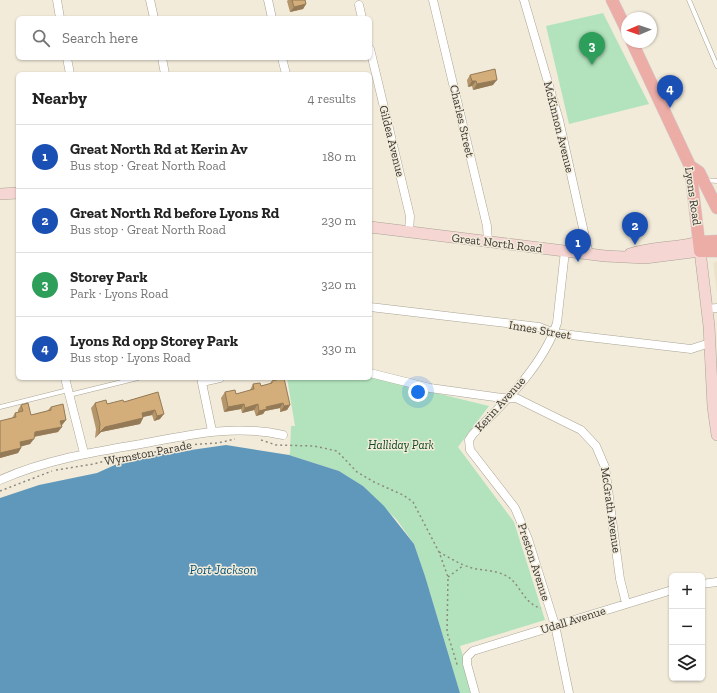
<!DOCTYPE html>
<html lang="en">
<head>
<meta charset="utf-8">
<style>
  body { margin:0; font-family:"Zilla Slab",serif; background:#f2f2f2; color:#222 }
  .controls { position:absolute; right:12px; bottom:12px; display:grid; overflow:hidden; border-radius:6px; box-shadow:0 1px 3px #0004 }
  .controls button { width:36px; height:36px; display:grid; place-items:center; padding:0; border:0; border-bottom:1px solid #e0e0e0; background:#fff; color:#222; font:20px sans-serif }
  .compass { position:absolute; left:621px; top:12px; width:36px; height:36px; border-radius:50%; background:#fff; box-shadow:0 1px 3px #0004; rotate:268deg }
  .you { position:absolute; left:418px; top:392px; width:14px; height:14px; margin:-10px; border:3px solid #fff; border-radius:50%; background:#1a73e8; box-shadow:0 0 0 6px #1a73e833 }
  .badge { display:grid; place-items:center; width:26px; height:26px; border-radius:50%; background:#b45309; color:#fff; font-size:13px; font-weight:700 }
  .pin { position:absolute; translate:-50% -33px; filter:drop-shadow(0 1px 2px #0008) }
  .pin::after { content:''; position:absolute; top:21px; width:14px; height:12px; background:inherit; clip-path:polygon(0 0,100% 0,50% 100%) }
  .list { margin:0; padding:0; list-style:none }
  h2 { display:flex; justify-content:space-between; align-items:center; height:52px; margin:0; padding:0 16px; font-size:17px }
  h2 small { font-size:13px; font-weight:400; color:#767676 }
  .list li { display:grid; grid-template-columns:26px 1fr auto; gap:12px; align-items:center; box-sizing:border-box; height:64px; padding:0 16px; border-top:1px solid #e0e0e0 }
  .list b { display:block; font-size:15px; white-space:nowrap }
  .list p { margin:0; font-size:13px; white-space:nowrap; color:#767676 }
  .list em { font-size:13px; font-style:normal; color:#767676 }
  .icon { flex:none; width:22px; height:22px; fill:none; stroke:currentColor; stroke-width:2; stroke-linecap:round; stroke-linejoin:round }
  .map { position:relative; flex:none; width:717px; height:693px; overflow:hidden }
  .search { position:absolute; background:#fff; box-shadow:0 1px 3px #0004; left:16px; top:16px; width:356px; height:44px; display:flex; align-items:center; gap:10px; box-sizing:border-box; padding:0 14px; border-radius:6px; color:#767676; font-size:15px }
  .panel { position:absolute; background:#fff; box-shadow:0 1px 3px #0004; left:16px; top:72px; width:356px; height:308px; border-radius:6px }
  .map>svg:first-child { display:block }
  .built { fill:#ebe2c9 }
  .green { fill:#b2e3bc }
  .water { fill:#6098bb }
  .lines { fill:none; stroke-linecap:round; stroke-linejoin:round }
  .lane-casing { stroke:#aaa494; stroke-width:5 }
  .street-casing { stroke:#aaa494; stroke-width:9 }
  .secondary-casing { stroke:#aaa494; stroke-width:12 }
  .primary-casing { stroke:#d4d3d2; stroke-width:13 }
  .path { stroke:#8e897e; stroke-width:1.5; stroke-dasharray:2 3; stroke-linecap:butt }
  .lane { stroke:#fff; stroke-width:4 }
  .street { stroke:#fff; stroke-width:8 }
  .secondary { stroke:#f5d6d3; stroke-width:11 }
  .primary { stroke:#ecada7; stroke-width:12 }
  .wall { fill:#b5966a }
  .shaded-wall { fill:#947a56 }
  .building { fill:#d3ae7b; stroke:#947a56 }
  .labels { text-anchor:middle; stroke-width:3; stroke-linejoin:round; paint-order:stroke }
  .street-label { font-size:12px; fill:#3a3731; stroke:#f2ebda }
  .park-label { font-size:12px; font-style:italic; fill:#0e4923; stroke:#f2ebda }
  .water-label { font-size:13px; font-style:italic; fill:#045073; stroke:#f2ebda }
</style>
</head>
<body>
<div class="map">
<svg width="717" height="693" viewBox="0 0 717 693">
  <rect width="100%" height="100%" fill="#f2ebda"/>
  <path class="built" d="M717 261V293L713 263Z"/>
  <path class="green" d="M603 13 649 104 569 124 546 26Z
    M370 377 489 406 458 447 514 522 545 620 460 646 474 693H460L425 576 414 544 397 520 363 486 339 471 289 455 290 453 291 426H295L287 378Z"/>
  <path class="water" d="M226 445 289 455 339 471 363 486 384 506 414 544 425 576 460 693H0V498L39 485 97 473 128 459Z"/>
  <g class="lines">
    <g class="lane-casing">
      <path id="lane" d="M689 0 717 66
        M705 180 717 181
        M69 395 138 378
        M0 407 68 390"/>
    </g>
    <g class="street-casing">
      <path id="street" d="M57 0 60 18
        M150 0 154 18
        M268 0 272 18
        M433 0 487 226 488 242
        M524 0 559 120 589 255
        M359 5 362 18
        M370 49 410 216 409 232
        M67 58 70 74
        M162 58 165 74
        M282 58 286 74
        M565 251 557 323C543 366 504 403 473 434L469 440 470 450 515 508 528 539 555 625 569 693
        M370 307 539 327 554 333 691 349 710 343
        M706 309 717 308
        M370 373 430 388 502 398H516L581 430 596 446 605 467 620 579 626 603
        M65 378 84 453
        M201 378 212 431
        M202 382 220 378
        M0 480C45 460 93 452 141 444 188 435 235 424 283 435
        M702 584 717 582
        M475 693 467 664V657L473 651 672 590"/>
    </g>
    <g class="secondary-casing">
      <path id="secondary" d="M0 194 18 193
        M370 227 605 256 645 258 700 251 709 326 713 407 717 435
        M630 254C652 247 676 248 699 242"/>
    </g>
    <g class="primary-casing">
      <path id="primary" d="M612 0 627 31
        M632 42 690 166 700 251H717
        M690 166 699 172 717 208
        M699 242 717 241"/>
    </g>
    <path class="path" d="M261 440 276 445 314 446 337 451 357 472 374 482 403 495 413 502 439 552 448 577 447 632 457 664H459
      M185 445 218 443 235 439
      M56 470 94 464 119 457 148 454 177 446
      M0 491 52 471
      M439 552C450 558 461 565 472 568 485 571 500 570 511 579 521 588 526 605 541 608
      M448 577 464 565"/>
    <use href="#lane" class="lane"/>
    <use href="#street" class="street"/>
    <use href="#secondary" class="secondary"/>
    <use href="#primary" class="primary"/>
  </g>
  <path class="wall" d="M288 0H305L306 4 303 9 290 12 287 1Z
    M470 75 493 85 473 90 472 86 468 87 467 80Z
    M272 381 290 405 287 410 280 412V408L265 411 263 414 256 416 254 410 242 413 241 409 224 412 221 398 225 392 236 394 250 391V390L253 384 261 386 269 384Z
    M158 392 160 419 154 421 152 415 143 417V418L140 424 101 432 95 438 96 429 91 408 95 403 107 404 124 402Z
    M21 405 31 415 47 411 51 407 66 420 62 425H61L58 432 34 437 30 444 21 446V448L18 453 0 458V421L12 418 15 413 18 412V410Z"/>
  <path class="shaded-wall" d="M306 4 303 9 290 12 294 7Z
    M497 80 493 85 473 90 477 84Z
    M472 81H476L472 86 468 87Z
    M283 403 280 408 265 411 263 414 256 416 259 411 266 407Z
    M244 404 241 409 224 412 228 407Z
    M258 404 254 410 242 413 245 408Z
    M290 405 287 410 280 412 284 406Z
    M155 410 152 415 138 418 142 413Z
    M164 414 160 419 154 421 157 416Z
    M143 418 140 424 101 432 95 438 99 433 105 427Z
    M66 420 62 425 57 426 60 421Z
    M62 427 58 432 32 437 35 432Z
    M34 439 30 444 16 448 20 442Z
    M21 448 18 453 0 458V453Z"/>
  <path class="building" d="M292 0H305L306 4 294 7Z
    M495 69 497 80 477 84 476 81H472L470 75Z
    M283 378H284L290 405 284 406 283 403 266 407 267 409 259 411 258 404 245 408 244 404 228 407 225 392 235 390 236 394 254 389 253 384 260 383 261 386 272 383V381Z
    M158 392 164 414 157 416 155 410 142 413 143 418 105 427 99 433 100 424 95 403 106 400 107 404 123 400 124 402Z
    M28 403 31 415 51 410V407L63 404 66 420 60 421 62 427 35 432 34 439 20 442 21 448 0 453V421L16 417 15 413 23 411 21 405Z"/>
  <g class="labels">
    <g class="street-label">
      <text transform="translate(462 121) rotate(77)" y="4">Charles Street</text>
      <text transform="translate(559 127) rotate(76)" y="4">McKinnon Avenue</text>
      <text transform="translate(392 141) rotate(76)" y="4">Gildea Avenue</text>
      <text transform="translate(693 196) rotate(82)" y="4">Lyons Road</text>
      <text transform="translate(497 243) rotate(7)" y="4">Great North Road</text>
      <text transform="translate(540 330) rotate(10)" y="4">Innes Street</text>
      <text transform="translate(500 404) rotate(-48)" y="4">Kerin Avenue</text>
      <text transform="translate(148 453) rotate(-11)" y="4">Wymston Parade</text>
      <text transform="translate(611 510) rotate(82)" y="4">McGrath Avenue</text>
      <text transform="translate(534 562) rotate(72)" y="4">Preston Avenue</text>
      <text transform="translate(573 620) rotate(-17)" y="4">Udall Avenue</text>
    </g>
    <g class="park-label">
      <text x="401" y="449">Halliday Park</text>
    </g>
    <g class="water-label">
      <text x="223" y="574">Port Jackson</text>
    </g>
  </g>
</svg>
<div class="controls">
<button>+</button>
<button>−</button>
<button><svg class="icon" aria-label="layers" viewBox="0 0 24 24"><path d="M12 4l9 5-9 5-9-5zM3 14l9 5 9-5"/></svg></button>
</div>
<svg class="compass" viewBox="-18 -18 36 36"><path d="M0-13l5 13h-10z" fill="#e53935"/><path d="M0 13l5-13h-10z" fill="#767676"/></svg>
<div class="you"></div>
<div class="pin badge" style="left:578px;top:262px;background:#1a4fb4">1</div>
<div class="pin badge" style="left:635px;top:245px;background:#1a4fb4">2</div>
<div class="pin badge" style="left:592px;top:65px;background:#2e9e5b">3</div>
<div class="pin badge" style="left:670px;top:108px;background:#1a4fb4">4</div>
<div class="search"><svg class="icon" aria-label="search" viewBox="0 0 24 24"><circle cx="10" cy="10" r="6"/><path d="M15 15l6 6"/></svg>Search here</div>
<section class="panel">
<h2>Nearby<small>4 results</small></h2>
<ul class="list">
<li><span class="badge" style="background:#1a4fb4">1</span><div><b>Great North Rd at Kerin Av</b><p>Bus stop · Great North Road</p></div><em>180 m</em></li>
<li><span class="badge" style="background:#1a4fb4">2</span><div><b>Great North Rd before Lyons Rd</b><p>Bus stop · Great North Road</p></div><em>230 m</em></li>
<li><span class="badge" style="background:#2e9e5b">3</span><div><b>Storey Park</b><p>Park · Lyons Road</p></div><em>320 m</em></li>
<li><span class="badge" style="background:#1a4fb4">4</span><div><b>Lyons Rd opp Storey Park</b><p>Bus stop · Lyons Road</p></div><em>330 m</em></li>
</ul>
</section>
</div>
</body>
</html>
